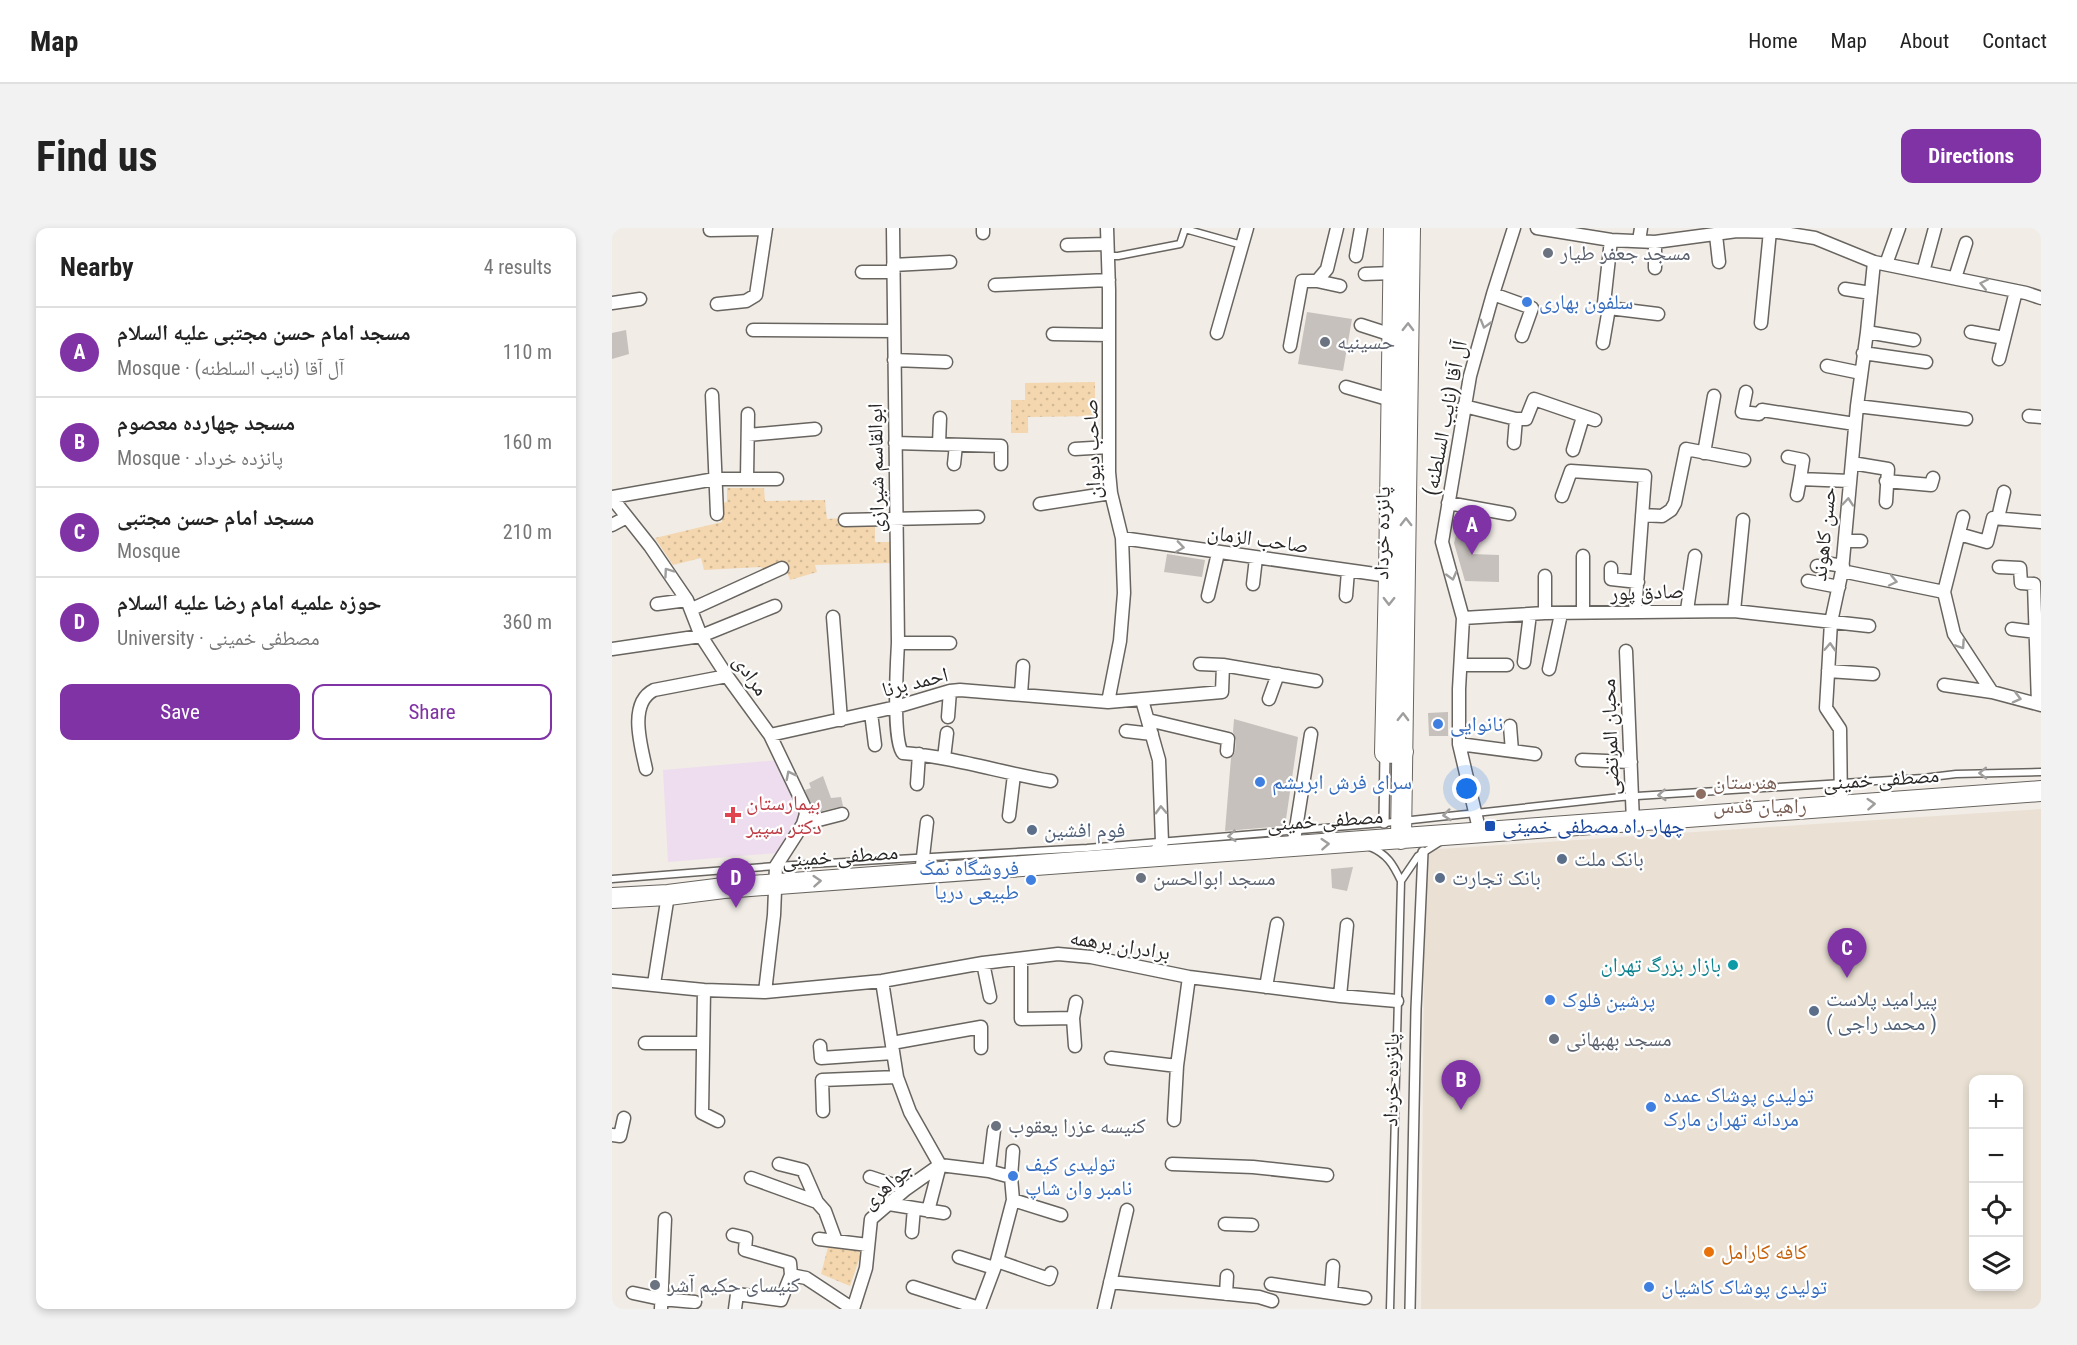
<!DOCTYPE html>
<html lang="en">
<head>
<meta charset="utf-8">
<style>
  body { margin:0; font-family:"Roboto Condensed","Noto Naskh Arabic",sans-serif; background:#f2f2f2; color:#222 }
  .controls { position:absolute; right:18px; bottom:18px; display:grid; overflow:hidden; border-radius:12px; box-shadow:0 3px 9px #0003 }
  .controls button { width:54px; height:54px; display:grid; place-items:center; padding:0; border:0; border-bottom:2px solid #e0e0e0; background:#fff; color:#222; font:30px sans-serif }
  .you { position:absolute; left:855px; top:561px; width:21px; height:21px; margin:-15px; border:4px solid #fff; border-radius:50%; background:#1a73e8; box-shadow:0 0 0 9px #1a73e833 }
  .badge { display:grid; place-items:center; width:39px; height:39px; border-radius:50%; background:#8033a5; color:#fff; font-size:20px; font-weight:700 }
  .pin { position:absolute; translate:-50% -50px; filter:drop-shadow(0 2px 3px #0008) }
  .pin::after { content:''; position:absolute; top:32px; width:21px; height:18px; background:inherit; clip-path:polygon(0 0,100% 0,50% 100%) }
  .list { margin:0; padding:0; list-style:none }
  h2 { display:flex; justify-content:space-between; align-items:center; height:78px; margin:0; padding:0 24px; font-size:26px }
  h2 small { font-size:20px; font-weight:400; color:#767676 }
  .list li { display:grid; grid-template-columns:39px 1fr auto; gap:18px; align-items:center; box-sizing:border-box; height:90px; padding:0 24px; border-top:2px solid #e0e0e0 }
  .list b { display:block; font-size:22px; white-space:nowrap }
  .list p { margin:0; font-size:20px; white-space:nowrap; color:#767676 }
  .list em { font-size:20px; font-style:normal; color:#767676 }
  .actions { display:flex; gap:12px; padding:18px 24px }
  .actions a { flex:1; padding:14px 0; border:2px solid #8033a5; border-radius:12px; text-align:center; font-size:21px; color:#8033a5 }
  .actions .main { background:#8033a5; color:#fff }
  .icon { flex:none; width:33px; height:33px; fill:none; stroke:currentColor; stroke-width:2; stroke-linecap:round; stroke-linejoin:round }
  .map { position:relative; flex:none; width:1429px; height:1081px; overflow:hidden; border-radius:12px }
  header { display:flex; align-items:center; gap:36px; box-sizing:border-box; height:84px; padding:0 30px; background:#fff; border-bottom:2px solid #e0e0e0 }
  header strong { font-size:28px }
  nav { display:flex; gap:33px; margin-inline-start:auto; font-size:21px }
  .intro { display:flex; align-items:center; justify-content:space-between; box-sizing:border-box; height:144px; padding:0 36px }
  h1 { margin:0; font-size:42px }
  .button { padding:15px 27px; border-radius:12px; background:#8033a5; color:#fff; font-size:21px; font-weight:700 }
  main { display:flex; gap:36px; padding:0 36px }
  aside { flex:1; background:#fff; border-radius:12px; box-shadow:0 3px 9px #0003 }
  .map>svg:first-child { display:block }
  .built { fill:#eae1d4; fill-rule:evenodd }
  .medical { fill:#ede }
  .park { fill:url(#park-dots) }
  .building { fill:#c6c1bc }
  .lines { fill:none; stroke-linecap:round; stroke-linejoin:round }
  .service-casing { stroke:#68645f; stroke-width:9 }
  .pedestrian-casing { stroke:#68645f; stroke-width:12 }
  .minor-casing { stroke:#68645f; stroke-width:15 }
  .primary-casing { stroke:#68645f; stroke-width:22 }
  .service { stroke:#fff; stroke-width:6 }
  .pedestrian { stroke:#fff; stroke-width:9 }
  .minor { stroke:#fff; stroke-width:12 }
  .primary { stroke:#fff; stroke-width:20 }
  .oneway { stroke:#9f9e9d }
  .worship-dot { fill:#6b7280; stroke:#fff; stroke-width:2 }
  .shop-dot { fill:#3f7fe0; stroke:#fff; stroke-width:2 }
  .education-dot { fill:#8d6e63; stroke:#fff; stroke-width:2 }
  .health-dot { fill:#e0444e; stroke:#fff; stroke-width:2 }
  .transit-dot { fill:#1a4fb4; stroke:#fff; stroke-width:2 }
  .service-dot { fill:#5c6f8a; stroke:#fff; stroke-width:2 }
  .culture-dot { fill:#0f9aa8; stroke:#fff; stroke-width:2 }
  .food-dot { fill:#e8710a; stroke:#fff; stroke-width:2 }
  .labels { text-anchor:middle; stroke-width:4.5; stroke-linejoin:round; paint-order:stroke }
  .worship-label { font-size:21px; fill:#5b616d; stroke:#fff; text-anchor:start }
  .shop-label { font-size:21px; fill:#366cbe; stroke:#fff; text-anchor:start }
  .street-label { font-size:21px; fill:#292725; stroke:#fff }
  .education-label { font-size:21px; fill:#785e54; stroke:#fff; text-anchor:start }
  .health-label { font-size:21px; fill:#be3a42; stroke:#fff; text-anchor:start }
  .transit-label { font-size:21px; fill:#164399; stroke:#fff; text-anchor:start }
  .service-label { font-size:21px; fill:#4e5e75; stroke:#fff; text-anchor:start }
  .culture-label { font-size:21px; fill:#0d838f; stroke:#fff; text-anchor:end }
  .food-label { font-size:21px; fill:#c56008; stroke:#fff; text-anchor:start }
</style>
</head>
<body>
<header>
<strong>Map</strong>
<nav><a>Home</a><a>Map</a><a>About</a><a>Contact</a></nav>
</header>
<div class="intro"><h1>Find us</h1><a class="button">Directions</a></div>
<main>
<aside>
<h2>Nearby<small>4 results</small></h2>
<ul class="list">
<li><span class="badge">A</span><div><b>مسجد امام حسن مجتبی علیه السلام</b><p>Mosque · آل آقا (نایب السلطنه)</p></div><em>110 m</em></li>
<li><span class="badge">B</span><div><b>مسجد چهارده معصوم</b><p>Mosque · پانزده خرداد</p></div><em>160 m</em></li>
<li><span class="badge">C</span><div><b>مسجد امام حسن مجتبی</b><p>Mosque</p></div><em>210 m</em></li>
<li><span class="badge">D</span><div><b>حوزه علمیه امام رضا علیه السلام</b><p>University · مصطفی خمینی</p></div><em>360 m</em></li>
</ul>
<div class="actions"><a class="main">Save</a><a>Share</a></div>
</aside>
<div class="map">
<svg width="1429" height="1081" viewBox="0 0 1429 1081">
  <defs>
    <pattern id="park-dots" width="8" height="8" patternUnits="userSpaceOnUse" patternTransform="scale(1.5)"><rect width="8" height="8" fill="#f4d7af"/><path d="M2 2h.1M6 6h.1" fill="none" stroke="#d1b996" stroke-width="1.8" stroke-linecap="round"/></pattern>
  </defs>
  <rect width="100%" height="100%" fill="#f1ece6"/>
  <path class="built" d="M1429 581V1081H809L813 622ZM1362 852H1406V1058H1362Z"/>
  <path class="medical" d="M166 532 190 583 187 592 172 619 165 625 56 634 51 542Z"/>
  <path class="park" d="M483 154V188L416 189V205H399V172H413V155Z
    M115 260H152L153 273 213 272 215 291 231 290 263 296V314H279V335L203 337 205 344 178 352 172 336 152 346 149 339 92 342 89 330 61 337 43 310 110 294 108 275 115 274Z
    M216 1019 250 1023 238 1058 209 1046Z"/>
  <path class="building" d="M695 84 740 91 731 143 686 136Z
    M14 102 17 126 0 131V105Z
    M846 300 864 308 860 326 887 327V354L853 353 842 315Z
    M555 326 593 332 590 349 552 344Z
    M836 484V508H817L816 485Z
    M622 491 686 509 673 598 613 603 619 530 623 524 624 512 621 504Z
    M211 548 219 570 229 569 231 578 202 585 193 562 199 560 197 555Z
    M741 639 735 663 720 660 719 641Z"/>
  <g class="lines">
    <g class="service-casing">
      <path id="service" d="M496 28H506L568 16 573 1 630 17
        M758 619C775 626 781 636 789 653L778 1081
        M0 651 164 638 475 620 772 595 1009 569 1311 550 1344 546 1429 544
        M789 653 806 628 828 614"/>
    </g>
    <g class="pedestrian-casing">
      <path id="pedestrian" d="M772 595 773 525
        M798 1081 804 781 811 624"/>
    </g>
    <g class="minor-casing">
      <path id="minor" d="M281 0 286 415C285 433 280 516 291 525 342 529 390 545 439 553
        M495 0 497 62V244L499 265 510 310 512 365 508 413 496 474
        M925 0 999 12 1043 14 1125 3 1166 4 1203 10 1262 34 1414 65 1429 70
        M98 2 154 1
        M371 5V0
        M1104 7 1107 34
        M1027 13 1029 0
        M455 17 495 16
        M744 28 749 0
        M1274 36 1287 0
        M281 37 338 34
        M1043 40V14
        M250 44H281
        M1311 44 1323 0
        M753 46 781 45
        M1343 50 1354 15
        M705 53 728 58
        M383 57 497 52
        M1233 61 1259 65
        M881 66 920 80 910 108
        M0 75 28 71
        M105 76 134 73 144 67 154 0
        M997 80 1046 86
        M1149 95 1158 3
        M749 97 780 107
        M141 102 282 103
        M1255 104 1302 112
        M1359 104 1392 110
        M605 105 635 0
        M441 106 497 107
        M991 115 997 80 992 75 999 12
        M678 118 690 53H705L715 41 725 0
        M1251 125 1314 134
        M1387 131 1404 63
        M282 132 334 134
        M1215 138 1249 145
        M734 159 779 172
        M1134 164 1130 184 1147 186 1150 182 1243 196
        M100 167 105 286
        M852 178 904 191H914L922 171 983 192
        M1245 178 1354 191
        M1417 188 1429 189
        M136 207 203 201
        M283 215 389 218V236
        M902 215 904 191
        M327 216 328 190
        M463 221 497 219
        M961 222 971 189
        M1092 225 1102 168
        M1176 229 1191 232 1188 251
        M1240 235 1276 241 1274 274
        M342 236 344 217
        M135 250 136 186
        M1274 253 1319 257 1321 250
        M1185 267 1188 251 1238 253
        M950 268 959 243 1033 248 1023 384
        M0 269 103 251H165
        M0 270 38 318 75 372 89 408 115 448 158 507 192 578 194 586 191 596 164 638 162 687 153 764
        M836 275 897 286
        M428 276 499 265
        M1030 287 1050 288 1059 282 1063 275 1074 221 1132 232
        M1351 289 1332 364 1342 406 1380 464
        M1386 290 1392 264
        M233 292 366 289
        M0 297 15 289
        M1347 306 1375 314 1381 290 1429 294
        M510 310 777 348
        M1233 313H1249
        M971 328V385
        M1205 338 1212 339 1213 335 1231 338
        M1387 339 1408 340 1409 355 1422 356 1426 476
        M999 340V351L1026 354
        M1230 343 1332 364
        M1196 353 1227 359
        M641 356 644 330
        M596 368 606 325
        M734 368 736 343
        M45 376 75 372
        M80 381 170 340
        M1075 382 1083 328
        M1122 383 1131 292
        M933 385V348
        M221 389 229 492
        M851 390 933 385 1122 383 1257 398
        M1400 401 1424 404
        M286 415H338
        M0 421 89 408 163 378
        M1014 423 1021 594
        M912 434 918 386
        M588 436 611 437 704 453
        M849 437H895
        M937 441 949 386
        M1216 443 1261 446
        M1332 457 1380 464 1429 477
        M409 466 411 438
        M657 471 666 446
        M530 472 547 532 550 614 541 629
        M259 485 263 517
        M336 489 338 463
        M536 492 616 511 615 523
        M898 498 900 523
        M514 503 540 506
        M158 507 284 479 338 463 348 462 496 474 610 464 611 437
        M847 516 923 526
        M332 530 335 505
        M970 532 1019 534
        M34 541C29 518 16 475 42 462L115 448
        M305 556 307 526
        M1229 578 1228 501 1214 480 1219 394 1230 343 1245 178 1255 104 1262 34
        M397 588 402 547
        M191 596 230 586
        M868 605 847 516V461L851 390 830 314 858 148 881 66 902 0
        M681 619 699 506
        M309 646 315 594
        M409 731V791L461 790 463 818
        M371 735 378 769
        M0 753 92 762 153 764 270 753 371 735 446 726 479 729 577 749 728 768 785 773
        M270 753 285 849 298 884 328 937
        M42 756 56 667
        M654 759 665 696
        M92 762 90 885 106 893
        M728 768 735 697
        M461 790 464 774
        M33 815H91
        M280 815 369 799V820
        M208 818 209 830 281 825
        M499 830 565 838
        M211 883 210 852 285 849
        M562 892 565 838 577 749
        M0 907 8 908 12 890
        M167 936 191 942 205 974
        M560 936 641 939 715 947
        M328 937 377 943 399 949
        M377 943 382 902
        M258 949 294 961
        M139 950 205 974 213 983 224 1013
        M401 972 449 987
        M277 976 332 985
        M316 983 328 937
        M613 996 640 997
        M300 1004 302 980
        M121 1007 134 1010 133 1022 178 1035 179 1047 169 1072 125 1066 123 1081
        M207 1011 256 1017
        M347 1029 382 1040
        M385 1033 437 1051 439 1045
        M179 1047 194 1050 241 1081 254 1040 259 991 294 961 328 937
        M498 1054 647 1069 660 1073
        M659 1056 753 1070
        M301 1059 367 1080
        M21 1065 49 1071 83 1074
        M719 1065 721 1038
        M614 1066 615 1048
        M49 1081 53 991
        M367 1081 385 1033 401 972 399 949 401 923
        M492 1081 515 982"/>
    </g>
    <g class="primary-casing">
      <path id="primary" d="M782 0 777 348 773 525 791 524
        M789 611 798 0
        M0 670 56 667 112 660 1429 563"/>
    </g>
    <use href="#service" class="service"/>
    <use href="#pedestrian" class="pedestrian"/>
    <use href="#minor" class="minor"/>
    <use href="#primary" class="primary"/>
  </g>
  <defs><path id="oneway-chevron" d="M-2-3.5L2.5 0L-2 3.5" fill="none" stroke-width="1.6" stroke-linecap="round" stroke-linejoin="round" transform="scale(1.5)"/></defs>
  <g class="oneway">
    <use href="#oneway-chevron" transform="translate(1372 56) rotate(-168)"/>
    <use href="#oneway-chevron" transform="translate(873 96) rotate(106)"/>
    <use href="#oneway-chevron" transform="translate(796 99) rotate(-89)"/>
    <use href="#oneway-chevron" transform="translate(1236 274) rotate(-85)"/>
    <use href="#oneway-chevron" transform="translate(794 294) rotate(-90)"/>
    <use href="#oneway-chevron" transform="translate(568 319) rotate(8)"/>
    <use href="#oneway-chevron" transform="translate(56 344) rotate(-125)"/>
    <use href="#oneway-chevron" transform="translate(840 348) rotate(75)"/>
    <use href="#oneway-chevron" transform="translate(1281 353) rotate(12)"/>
    <use href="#oneway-chevron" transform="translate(777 373) rotate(91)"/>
    <use href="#oneway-chevron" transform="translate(1349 417) rotate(56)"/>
    <use href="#oneway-chevron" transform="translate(1218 419) rotate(-87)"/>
    <use href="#oneway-chevron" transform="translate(1405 470) rotate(14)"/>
    <use href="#oneway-chevron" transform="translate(791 489) rotate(-89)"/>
    <use href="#oneway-chevron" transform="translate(1371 545) rotate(179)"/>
    <use href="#oneway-chevron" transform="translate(178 547) rotate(-117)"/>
    <use href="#oneway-chevron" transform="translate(1050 567) rotate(176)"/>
    <use href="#oneway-chevron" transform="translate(1259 576) rotate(-4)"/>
    <use href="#oneway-chevron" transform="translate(549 582) rotate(-92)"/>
    <use href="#oneway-chevron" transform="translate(835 587) rotate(174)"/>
    <use href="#oneway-chevron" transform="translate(620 608) rotate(175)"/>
    <use href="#oneway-chevron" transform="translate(713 616) rotate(-4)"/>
    <use href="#oneway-chevron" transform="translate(205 653) rotate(-4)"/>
  </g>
  <g class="worship-dot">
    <circle cx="936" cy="25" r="6"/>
    <circle cx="713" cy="114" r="6"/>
    <circle cx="529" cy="650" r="6"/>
    <circle cx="942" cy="811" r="6"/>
    <circle cx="384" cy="898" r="6"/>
    <circle cx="43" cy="1057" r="6"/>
  </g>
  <g class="shop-dot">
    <circle cx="915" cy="74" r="6"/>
    <circle cx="826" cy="496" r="6"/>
    <circle cx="648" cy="554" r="6"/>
    <circle cx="419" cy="652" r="6"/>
    <circle cx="938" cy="772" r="6"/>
    <circle cx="1039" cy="879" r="6"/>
    <circle cx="401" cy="948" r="6"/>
    <circle cx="1037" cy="1059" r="6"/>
  </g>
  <circle class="education-dot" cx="1089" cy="566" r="6"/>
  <path class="health-dot" d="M118 578h6v6h6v6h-6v6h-6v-6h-6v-6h6z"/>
  <rect class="transit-dot" x="872" y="592" width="12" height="12" rx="3"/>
  <g class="service-dot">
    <circle cx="420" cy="602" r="6"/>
    <circle cx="950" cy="631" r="6"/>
    <circle cx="828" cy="650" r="6"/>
    <circle cx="1202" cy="783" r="6"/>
  </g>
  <circle class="culture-dot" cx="1121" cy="737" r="6"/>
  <circle class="food-dot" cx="1097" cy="1024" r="6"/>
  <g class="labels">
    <g class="worship-label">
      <text x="948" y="32">مسجد جعفر طیار</text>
      <text x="725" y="121">حسینیه</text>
      <text x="541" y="657">مسجد ابوالحسن</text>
      <text x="954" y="818">مسجد بهبهانی</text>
      <text x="396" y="905">کنیسه عزرا یعقوب</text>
      <text x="55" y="1064">کنیسای حکیم آشر</text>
    </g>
    <g class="shop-label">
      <text x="927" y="81">سلفون بهاری</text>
      <text x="838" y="503">نانوایی</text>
      <text x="660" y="561">سرای فرش ابریشم</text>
      <text x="407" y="647" text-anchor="end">فروشگاه نمک<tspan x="407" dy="24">طبیعی دریا</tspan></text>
      <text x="950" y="779">پرشین فلوک</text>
      <text x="1051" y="874">تولیدی پوشاک عمده<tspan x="1051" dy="24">مردانه تهران مارک</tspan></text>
      <text x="413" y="943">تولیدی کیف<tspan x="413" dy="24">نامبر وان شاپ</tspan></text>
      <text x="1049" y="1066">تولیدی پوشاک کاشیان</text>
    </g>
    <g class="street-label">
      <text transform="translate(833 190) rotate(-79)" y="7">آل آقا (نایب السلطنه)</text>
      <text transform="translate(480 221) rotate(-92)" y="7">صاحب دیوان</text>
      <text transform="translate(264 240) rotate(-91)" y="7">ابوالقاسم شیرازی</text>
      <text transform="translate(770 305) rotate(-89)" y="7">پانزده خرداد</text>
      <text transform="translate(1212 306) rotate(-84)" y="7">حسن کاهوند</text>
      <text transform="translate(646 311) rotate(8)" y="7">صاحب الزمان</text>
      <text transform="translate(1035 364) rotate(-2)" y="7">صادق پور</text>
      <text transform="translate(139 447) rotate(55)" y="7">مرادی</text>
      <text transform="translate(303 454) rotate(-14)" y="7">احمد برنا</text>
      <text transform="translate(998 509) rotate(-92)" y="7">محبان المرتضی</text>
      <text transform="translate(1269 551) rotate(-4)" y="7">مصطفی خمینی</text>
      <text transform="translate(713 592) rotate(-4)" y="7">مصطفی خمینی</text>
      <text transform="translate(228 628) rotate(-4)" y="7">مصطفی خمینی</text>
      <text transform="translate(508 717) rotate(9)" y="7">برادران برهمه</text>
      <text transform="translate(779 852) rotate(-89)" y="7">پانزده خرداد</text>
      <text transform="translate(275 957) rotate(-42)" y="7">جواهری</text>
    </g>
    <g class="education-label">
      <text x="1101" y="561">هنرستان<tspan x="1101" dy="24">راهیان قدس</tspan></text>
    </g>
    <g class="health-label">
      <text x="134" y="582">بیمارستان<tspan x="134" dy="24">دکتر سپیر</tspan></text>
    </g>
    <g class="transit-label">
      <text x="890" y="605">چهار راه مصطفی خمینی</text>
    </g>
    <g class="service-label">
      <text x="432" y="609">فوم افشین</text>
      <text x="962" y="638">بانک ملت</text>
      <text x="840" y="657">بانک تجارت</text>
      <text x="1214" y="778">پیرامید پلاست<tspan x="1214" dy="24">( محمد راجی )</tspan></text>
    </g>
    <g class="culture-label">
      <text x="1109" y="744">بازار بزرگ تهران</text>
    </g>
    <g class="food-label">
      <text x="1109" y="1031">کافه کارامل</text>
    </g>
  </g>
</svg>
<div class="controls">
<button>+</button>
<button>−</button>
<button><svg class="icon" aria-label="locate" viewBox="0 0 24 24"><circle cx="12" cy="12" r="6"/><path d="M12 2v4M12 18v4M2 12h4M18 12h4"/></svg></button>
<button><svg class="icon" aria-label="layers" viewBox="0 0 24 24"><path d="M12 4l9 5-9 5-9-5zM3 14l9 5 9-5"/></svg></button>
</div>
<div class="you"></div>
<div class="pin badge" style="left:860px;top:327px">A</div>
<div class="pin badge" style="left:849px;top:882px">B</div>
<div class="pin badge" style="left:1235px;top:750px">C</div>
<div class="pin badge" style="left:124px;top:680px">D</div>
</div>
</main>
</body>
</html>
